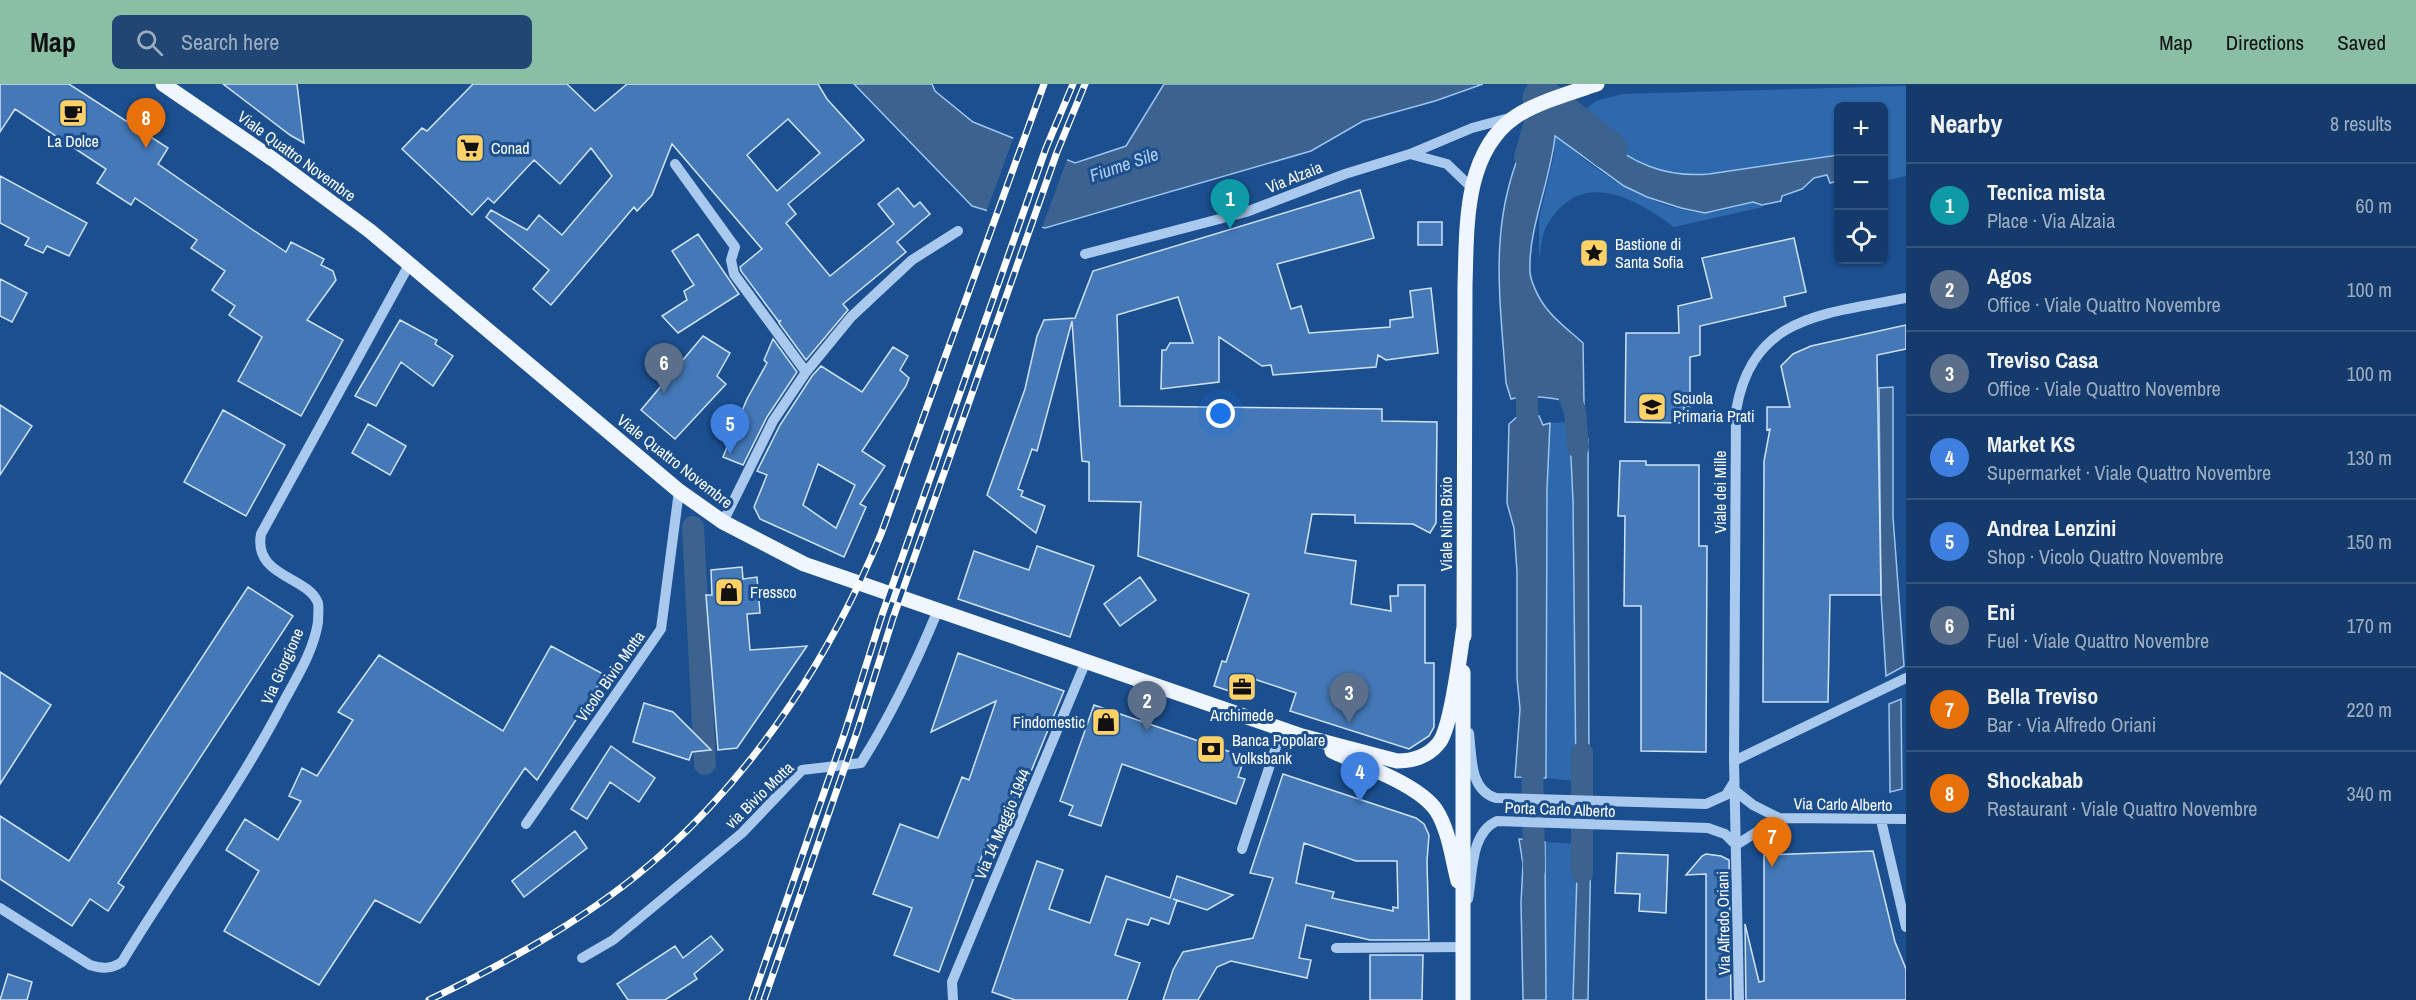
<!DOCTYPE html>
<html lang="en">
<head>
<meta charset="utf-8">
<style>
  body { margin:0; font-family:"Archivo Narrow",sans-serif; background:#214673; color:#f1f3f6 }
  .controls { position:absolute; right:18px; top:18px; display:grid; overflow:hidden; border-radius:9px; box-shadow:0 2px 4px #0004 }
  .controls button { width:54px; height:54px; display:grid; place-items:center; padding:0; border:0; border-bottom:2px solid #33557e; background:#143b6b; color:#f1f3f6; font:30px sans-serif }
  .you { position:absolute; left:1221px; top:330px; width:21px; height:21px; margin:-15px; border:4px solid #fff; border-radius:50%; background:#1a73e8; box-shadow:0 0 0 9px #1a73e833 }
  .badge { display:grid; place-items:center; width:39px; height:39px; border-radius:50%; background:#8abfa5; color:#fff; font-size:20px; font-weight:700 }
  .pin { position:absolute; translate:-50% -50px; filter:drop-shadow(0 2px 3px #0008) }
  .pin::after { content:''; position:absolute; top:32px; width:21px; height:18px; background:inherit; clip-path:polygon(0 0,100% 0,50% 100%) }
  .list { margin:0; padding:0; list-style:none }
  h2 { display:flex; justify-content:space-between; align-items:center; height:78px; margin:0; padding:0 24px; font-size:26px }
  h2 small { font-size:20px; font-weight:400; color:#9dadc1 }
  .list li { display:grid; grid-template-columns:39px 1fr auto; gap:18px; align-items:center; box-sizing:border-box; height:84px; padding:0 24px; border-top:2px solid #33557e }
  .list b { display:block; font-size:22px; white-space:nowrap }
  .list p { margin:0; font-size:20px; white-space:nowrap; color:#9dadc1 }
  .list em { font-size:20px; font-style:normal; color:#9dadc1 }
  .icon { flex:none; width:33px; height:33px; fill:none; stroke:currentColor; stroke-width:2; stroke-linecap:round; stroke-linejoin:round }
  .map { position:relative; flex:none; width:1906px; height:916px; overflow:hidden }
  header { display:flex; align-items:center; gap:36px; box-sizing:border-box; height:84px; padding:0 30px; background:#8abfa5; color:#111 }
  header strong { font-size:28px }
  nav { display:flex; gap:33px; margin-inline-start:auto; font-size:21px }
  .search { width:420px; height:54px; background:#214673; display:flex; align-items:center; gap:15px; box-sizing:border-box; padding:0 21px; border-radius:9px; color:#9dadc1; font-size:22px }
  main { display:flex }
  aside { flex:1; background:#143b6b }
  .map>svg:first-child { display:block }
  .green { fill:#2e69ad }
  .water { fill:#3c6290; stroke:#9cc4f0; stroke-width:1.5 }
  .pier { fill:#1b4f8f }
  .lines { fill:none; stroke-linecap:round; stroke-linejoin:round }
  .canal { stroke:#3c6290; stroke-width:22 }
  .river { stroke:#3c6290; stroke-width:39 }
  .building { fill:#4478b7; stroke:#cfe3fa; stroke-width:1.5; fill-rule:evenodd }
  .minor { stroke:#a9c9ee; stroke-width:10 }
  .major { stroke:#f0f6ff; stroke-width:15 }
  .rail-casing { stroke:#fff; stroke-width:7 }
  .rail { stroke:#1b4f8f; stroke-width:4.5; stroke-dasharray:14; stroke-linecap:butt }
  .labels { text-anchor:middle; stroke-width:6; stroke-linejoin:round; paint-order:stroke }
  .poi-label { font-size:16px; fill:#fff; stroke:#1b4f8f; text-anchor:start }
  .street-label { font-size:16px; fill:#fff; stroke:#1b4f8f }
  .water-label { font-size:18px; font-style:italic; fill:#b5d3f5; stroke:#1b4f8f }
</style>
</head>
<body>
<header>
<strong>Map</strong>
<div class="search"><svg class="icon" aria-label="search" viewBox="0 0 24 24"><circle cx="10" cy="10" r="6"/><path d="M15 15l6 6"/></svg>Search here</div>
<nav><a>Map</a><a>Directions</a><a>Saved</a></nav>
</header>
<main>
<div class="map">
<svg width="1906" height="916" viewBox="0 0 1906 916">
  <rect width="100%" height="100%" fill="#1b4f8f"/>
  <path class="green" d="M1906 2V92L1884 97V22H1838V71C1789 79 1709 100 1661 88 1629 80 1601 53 1577 32L1596 17 1622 10Z
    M1555 51C1594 86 1649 125 1704 129 1719 129 1738 122 1753 118H1760L1763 123 1674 143C1633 113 1580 83 1546 143 1542 152 1541 165 1539 175V134L1554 71Z
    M1568 338 1573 417 1576 697 1546 694 1547 405 1550 339Z
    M1545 758 1578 760 1573 916H1546Z"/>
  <path class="water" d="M854 0H932L935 7 973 38 1075 79 1126 62 1164 0H1483L1435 17 1363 37 1311 67 1045 144 972 122Z
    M1568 31C1582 33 1588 43 1598 51 1632 79 1665 94 1709 90L1838 71V97L1830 99 1827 91 1814 94 1802 105 1782 112 1781 117 1762 121 1753 118 1705 129 1681 124 1647 113 1624 102 1555 52C1551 95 1528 145 1530 187 1530 196 1538 213 1544 221 1554 236 1570 247 1583 259L1584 320C1562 316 1533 309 1511 315L1506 299C1500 212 1487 135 1527 53L1526 48Z
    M1893 303V433L1904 582 1886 592 1881 511 1879 304Z
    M1569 331 1581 332V347L1588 355 1589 699 1576 697 1573 417Z
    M1518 332H1539L1543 341 1550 339 1547 405 1546 694 1515 693 1520 625 1517 594V488L1514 444 1507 419 1509 340Z
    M1901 615 1902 705 1890 708 1889 620Z
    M1519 755 1545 758 1546 916H1523L1521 819 1523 780Z
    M1591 759 1588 916H1573L1578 760Z"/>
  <path class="pier" d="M1014 52 1068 73 1041 146 986 129Z"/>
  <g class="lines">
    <path class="canal" d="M1525 73 1542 14 1539 0
      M1526 285 1528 363
      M1561 290 1575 327 1578 363
      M693 443 705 680
      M1532 666 1534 786
      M1582 789V669"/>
    <path class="river" d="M1542 14 1608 66"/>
  </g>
  <path class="building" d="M0 0H69L168 64 158 80 253 146 286 168 291 158 324 175 321 181 333 187 336 196 307 236 343 256 301 332 238 297 262 253 229 231 235 222 212 206 225 187 191 164 197 156 135 114 131 121 97 99 106 85 15 25 0 48Z
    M223 0H297L304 59 290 51Z
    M473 0H567L595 27 627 0H818L827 15 864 56 788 120 796 130 786 139 830 192 894 140 878 120 898 104 914 123 920 118 930 130 897 158 906 168 843 220 848 226 806 276 779 239 781 236 779 238 741 187 740 183 762 165 672 60 652 111 637 127 634 123 551 221 533 205 549 186 486 133 491 126 527 146 539 131 562 151 612 92 591 64 560 100 534 76 494 119 488 114 472 131 402 65 422 44 427 47ZM788 35 820 69 777 107 747 71Z
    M0 92 87 139 69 172 47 162 43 169 25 161 29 154 0 139Z
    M1360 106 1374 154 1277 180 1291 225 1301 222 1309 249 1390 243V236L1413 233 1410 207 1431 204 1438 269 1386 276 1378 271 1376 283 1273 291 1271 281 1262 282 1219 253V298L1161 305 1162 266H1166L1170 259H1193L1178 213 1117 231 1120 322 1382 325V337L1437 338 1436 439 1430 449 1413 440 1355 439V431L1312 430 1305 469 1356 477 1351 520 1391 527 1390 512H1398V501H1425V579H1434V643L1429 652 1409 665 1290 627 1296 609 1254 595 1248 613 1214 602 1222 577 1226 578 1249 510 1138 472 1141 418 1089 417V378L1082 377 1072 237 1037 367 1032 365 1018 405 1023 407 1021 412 1045 422 1036 449 987 411 1025 305 1037 252 1044 236 1075 234 1093 187Z
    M1418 138H1442V161H1418Z
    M698 150 739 210 678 249 662 232 687 216 684 207 694 201 672 167Z
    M1794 154 1806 208 1784 213 1786 222 1700 242V271L1690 273V323H1684V339L1625 338 1626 249H1679L1678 222 1712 214 1702 174Z
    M0 195 27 209 12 238 0 232Z
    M400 236 437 256 435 260 453 272 433 302 401 278 376 322 355 312Z
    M1906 241V265L1877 271 1881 511H1830L1828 618H1763L1764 377 1770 345 1767 346V323H1790L1781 282 1793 270 1811 262Z
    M703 252 730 269 717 292 726 300 675 355 641 326Z
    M773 255 797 288 767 333 743 381 723 373 747 315 767 279 764 276Z
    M893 263 908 272 900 286 909 294 906 302 862 367 885 382 860 420 866 423 844 473 760 435 754 423 767 391 757 387 780 341 812 292 821 282 862 308ZM818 380 855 401 836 444 803 421Z
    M0 321 32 342 0 391Z
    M223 326 285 361 246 432 184 398Z
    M368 340 406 362 390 391 352 369Z
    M1620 377H1646V381H1699V462H1707L1706 668 1641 667V522H1624L1625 432H1618Z
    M1037 462 1094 482 1070 553 958 515 974 467 1029 486Z
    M742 483 743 495 757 493 760 529 747 530 750 566 807 562 737 664 718 666 706 511H712L711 486Z
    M1140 493 1156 516 1120 542 1104 520Z
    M248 503 293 532 118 799 124 803 108 827 90 815 72 842 0 795V732L69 777Z
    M551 562 605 591 537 696 525 684 420 839 375 816 319 901 224 847 259 787 226 766 245 735 278 756 301 717 289 712 302 684 317 692 353 636 338 628 379 571 503 647Z
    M958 569 1064 607 1002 758 989 753 939 888 894 871 912 824 873 810 900 740 938 754 962 693 969 696 996 617 931 648Z
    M0 588 51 621 0 700Z
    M644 619 673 628 711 666 692 668 689 676 633 658Z
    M1094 621 1245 673 1238 693 1245 695 1236 720 1122 680 1101 742 1069 731 1073 722 1060 717Z
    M611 662 655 694 639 718 610 698 587 735 571 725Z
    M1283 690 1416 734 1424 740 1429 751 1427 777 1429 856H1370L1306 841 1299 874 1311 876 1307 894 1231 877 1217 883 1198 916H1163L1173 886 1183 868 1253 854 1273 794 1250 789ZM1304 759 1356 777H1397L1398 824 1393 823V827L1332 814 1334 808 1296 799Z
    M575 747 587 764 524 813 512 797Z
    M1873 767 1895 858 1906 885V916H1746L1745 840 1759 898 1764 897V771Z
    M1617 769 1668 771 1666 829 1639 827 1640 810 1615 809Z
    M1706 770 1721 772 1729 776 1731 916H1706V790L1686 791 1702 772Z
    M1037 777 1063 786 1049 825 1090 839 1106 792 1170 814 1177 792 1233 811 1207 826 1173 815 1177 816 1169 840 1151 834 1148 841 1127 835 1115 871 1140 879 1127 916H1015L992 908Z
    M711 852 723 866 694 890 697 895 665 916H628L617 900 675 862 683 874Z
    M1370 871H1423L1422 916H1370Z
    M8 890 32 898 27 916H0Z"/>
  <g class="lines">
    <path class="minor" d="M1410 70 1447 80 1473 105
      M675 80 735 163 731 176 734 190 806 288
      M1085 170 1246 128 1345 90 1410 70 1472 44 1513 33
      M723 438 773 337 806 288 851 233 912 176 958 147
      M1469 649C1472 672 1469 706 1496 714L1706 720 1726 711 1734 698
      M1734 677 1736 327C1752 230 1826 230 1906 214
      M1734 706 1753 721 1779 734 1906 735
      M1881 736 1906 843
      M526 740 661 545 679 407
      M1736 761 1779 734
      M1242 765 1282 645
      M1468 815C1473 789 1470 749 1497 737L1708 744 1725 750 1736 761
      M0 824 90 881C102 885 111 885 122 878 175 790 237 708 284 617 297 593 314 566 318 538 318 533 319 523 318 519 308 492 253 493 261 450L410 179
      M1336 864 1463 863
      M582 874 613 856 742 749 802 686 861 679C892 630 916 579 938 526
      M953 916 952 898 1086 577
      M1739 916 1734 677 1906 594"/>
    <path class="major" d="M163 0 274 76 370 147 679 407 723 438 804 480 1302 652 1397 677C1412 677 1427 673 1438 660 1452 645 1460 567 1464 543
      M1464 552 1465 200C1467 145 1463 69 1515 33 1535 19 1573 8 1597 0
      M1332 667C1361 681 1418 700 1436 726 1449 746 1452 774 1458 797
      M1463 916V588"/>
    <g class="rail-casing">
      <path id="rail" d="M429 916C512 876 594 831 663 769 759 683 832 569 881 450L1044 0
        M752 916 845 648 882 531 1046 64 1073 0
        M764 916 858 645 893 534 1057 68 1085 0"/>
    </g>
    <use href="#rail" class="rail"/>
  </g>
  <defs>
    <g id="cafe-square" transform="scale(1.5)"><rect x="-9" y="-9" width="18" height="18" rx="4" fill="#ffd166" stroke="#1b4f8f"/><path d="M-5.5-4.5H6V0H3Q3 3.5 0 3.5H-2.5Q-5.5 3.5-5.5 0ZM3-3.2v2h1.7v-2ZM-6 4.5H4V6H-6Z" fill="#111"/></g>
    <g id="supermarket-square" transform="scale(1.5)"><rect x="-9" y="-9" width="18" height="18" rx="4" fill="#ffd166" stroke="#1b4f8f"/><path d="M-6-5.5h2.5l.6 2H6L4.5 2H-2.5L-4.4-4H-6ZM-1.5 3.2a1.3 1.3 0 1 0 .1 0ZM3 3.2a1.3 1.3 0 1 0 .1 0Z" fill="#111"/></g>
    <g id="sight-square" transform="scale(1.5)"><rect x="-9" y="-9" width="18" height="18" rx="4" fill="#ffd166" stroke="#1b4f8f"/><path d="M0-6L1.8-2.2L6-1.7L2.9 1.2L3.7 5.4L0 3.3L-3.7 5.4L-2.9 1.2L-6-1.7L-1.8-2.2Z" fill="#111"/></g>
    <g id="school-square" transform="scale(1.5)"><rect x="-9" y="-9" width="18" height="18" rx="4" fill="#ffd166" stroke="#1b4f8f"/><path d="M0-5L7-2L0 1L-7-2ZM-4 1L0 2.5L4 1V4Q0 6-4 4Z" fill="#111"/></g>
    <g id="shop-square" transform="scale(1.5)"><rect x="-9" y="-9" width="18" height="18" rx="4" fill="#ffd166" stroke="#1b4f8f"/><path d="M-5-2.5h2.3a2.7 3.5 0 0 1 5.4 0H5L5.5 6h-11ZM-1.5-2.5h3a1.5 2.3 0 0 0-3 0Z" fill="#111"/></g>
    <g id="office-square" transform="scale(1.5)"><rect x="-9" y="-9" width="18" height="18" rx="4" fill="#ffd166" stroke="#1b4f8f"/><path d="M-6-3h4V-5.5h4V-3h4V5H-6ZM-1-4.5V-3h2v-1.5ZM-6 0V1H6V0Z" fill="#111"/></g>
    <g id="bank-square" transform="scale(1.5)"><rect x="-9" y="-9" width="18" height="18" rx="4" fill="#ffd166" stroke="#1b4f8f"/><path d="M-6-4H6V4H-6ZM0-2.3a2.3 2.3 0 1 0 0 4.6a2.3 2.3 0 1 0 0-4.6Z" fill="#111"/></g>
  </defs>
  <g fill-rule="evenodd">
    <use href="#cafe-square" x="73" y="29"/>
    <use href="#supermarket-square" x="470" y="64"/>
    <use href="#sight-square" x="1594" y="169"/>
    <use href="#school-square" x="1652" y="323"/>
    <use href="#shop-square" x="729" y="508"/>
    <use href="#office-square" x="1242" y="603"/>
    <use href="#shop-square" x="1106" y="638"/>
    <use href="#bank-square" x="1211" y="665"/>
  </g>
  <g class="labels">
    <g class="poi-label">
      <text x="73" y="63" text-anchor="middle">La Dolce</text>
      <text x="491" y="70">Conad</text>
      <text x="1615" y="166">Bastione di<tspan x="1615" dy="18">Santa Sofia</tspan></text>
      <text x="1673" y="320">Scuola<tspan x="1673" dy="18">Primaria Prati</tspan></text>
      <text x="750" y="514">Fressco</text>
      <text x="1242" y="637" text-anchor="middle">Archimede</text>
      <text x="1085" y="644" text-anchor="end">Findomestic</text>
      <text x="1232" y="662">Banca Popolare<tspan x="1232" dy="18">Volksbank</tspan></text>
    </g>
    <g class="street-label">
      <text transform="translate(297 72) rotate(36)" y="6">Viale Quattro Novembre</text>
      <text transform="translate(1294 93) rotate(-22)" y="6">Via Alzaia</text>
      <text transform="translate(675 377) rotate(38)" y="6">Viale Quattro Novembre</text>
      <text transform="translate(1720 408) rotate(-90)" y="6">Viale dei Mille</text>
      <text transform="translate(1446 440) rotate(-90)" y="6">Viale Nino Bixio</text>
      <text transform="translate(282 582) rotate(-66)" y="6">Via Giorgione</text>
      <text transform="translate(610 592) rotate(-55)" y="6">Vicolo Bivio Motta</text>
      <text transform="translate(759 711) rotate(-44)" y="6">via Bivio Motta</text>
      <text transform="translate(1843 720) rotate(1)" y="6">Via Carlo Alberto</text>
      <text transform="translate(1560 725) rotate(2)" y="6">Porta Carlo Alberto</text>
      <text transform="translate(1002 740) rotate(-67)" y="6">Via 14 Maggio 1944</text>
      <text transform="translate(1723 839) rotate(-91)" y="6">Via Alfredo Oriani</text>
    </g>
    <g class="water-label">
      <text transform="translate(1124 81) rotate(-19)" y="6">Fiume Sile</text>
    </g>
  </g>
</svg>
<div class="controls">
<button>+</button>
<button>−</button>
<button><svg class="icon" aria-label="locate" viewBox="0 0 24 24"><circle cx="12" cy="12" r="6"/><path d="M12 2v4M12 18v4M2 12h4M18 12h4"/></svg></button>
</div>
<div class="you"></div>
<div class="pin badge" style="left:1230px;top:145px;background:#0f9aa8">1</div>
<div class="pin badge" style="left:1147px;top:647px;background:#5c6f8a">2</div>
<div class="pin badge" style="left:1349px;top:639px;background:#5c6f8a">3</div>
<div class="pin badge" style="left:1360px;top:718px;background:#3f7fe0">4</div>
<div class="pin badge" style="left:730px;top:370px;background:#3f7fe0">5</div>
<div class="pin badge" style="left:664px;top:309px;background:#5c6f8a">6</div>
<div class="pin badge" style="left:1772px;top:783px;background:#e8710a">7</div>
<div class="pin badge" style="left:146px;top:64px;background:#e8710a">8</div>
</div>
<aside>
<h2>Nearby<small>8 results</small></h2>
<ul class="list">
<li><span class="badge" style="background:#0f9aa8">1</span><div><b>Tecnica mista</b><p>Place · Via Alzaia</p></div><em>60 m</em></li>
<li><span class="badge" style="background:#5c6f8a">2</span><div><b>Agos</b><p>Office · Viale Quattro Novembre</p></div><em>100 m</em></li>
<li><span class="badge" style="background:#5c6f8a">3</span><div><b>Treviso Casa</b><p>Office · Viale Quattro Novembre</p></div><em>100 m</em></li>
<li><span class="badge" style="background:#3f7fe0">4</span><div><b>Market KS</b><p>Supermarket · Viale Quattro Novembre</p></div><em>130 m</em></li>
<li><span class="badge" style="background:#3f7fe0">5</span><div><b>Andrea Lenzini</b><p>Shop · Vicolo Quattro Novembre</p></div><em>150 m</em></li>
<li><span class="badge" style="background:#5c6f8a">6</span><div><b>Eni</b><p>Fuel · Viale Quattro Novembre</p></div><em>170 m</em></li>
<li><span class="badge" style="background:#e8710a">7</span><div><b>Bella Treviso</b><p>Bar · Via Alfredo Oriani</p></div><em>220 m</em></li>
<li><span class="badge" style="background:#e8710a">8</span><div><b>Shockabab</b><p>Restaurant · Viale Quattro Novembre</p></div><em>340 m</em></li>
</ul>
</aside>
</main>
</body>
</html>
